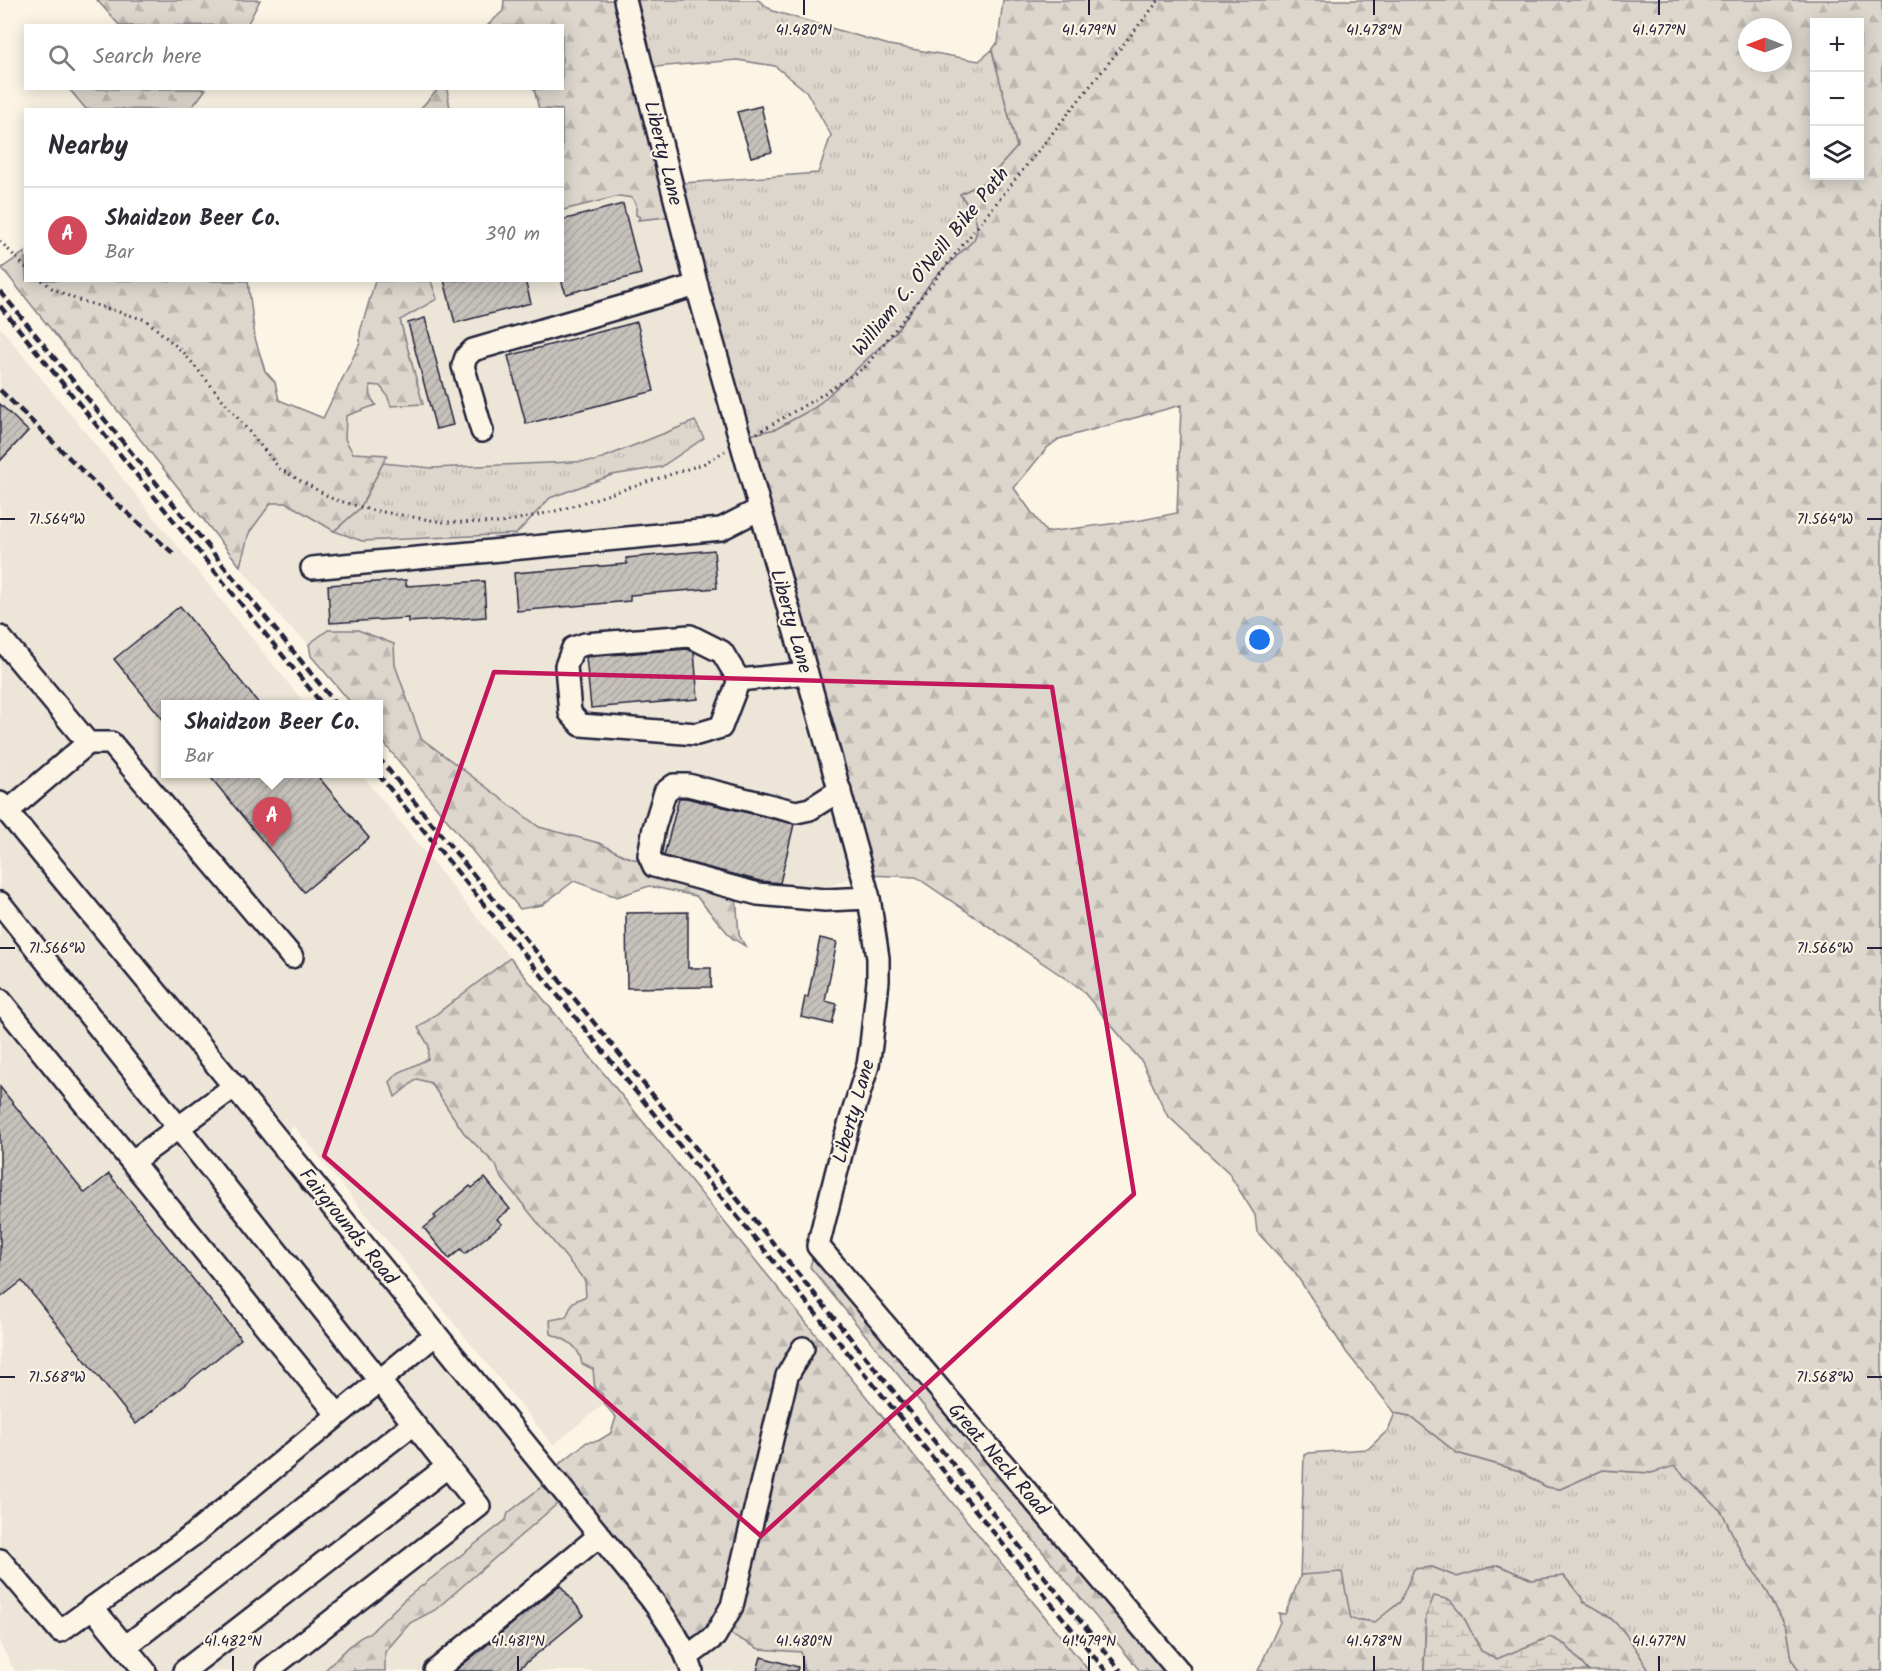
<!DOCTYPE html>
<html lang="en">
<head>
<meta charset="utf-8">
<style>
  body { margin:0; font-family:Kalam,sans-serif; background:#f7f7f7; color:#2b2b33 }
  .controls { position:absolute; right:18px; top:18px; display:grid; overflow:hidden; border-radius:0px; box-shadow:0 3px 15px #0003 }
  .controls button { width:54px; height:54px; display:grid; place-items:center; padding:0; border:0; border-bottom:2px solid #e1e1e2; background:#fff; color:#2b2b33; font:30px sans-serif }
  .compass { position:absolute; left:1738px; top:18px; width:54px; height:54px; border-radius:50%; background:#fff; box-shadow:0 3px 15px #0003; rotate:270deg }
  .you { position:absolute; left:1260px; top:640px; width:21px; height:21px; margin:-15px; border:4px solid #fff; border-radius:50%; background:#1a73e8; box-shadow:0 0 0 9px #1a73e833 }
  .badge { display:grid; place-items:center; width:39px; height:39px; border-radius:50%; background:#d1495b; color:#fff; font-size:20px; font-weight:700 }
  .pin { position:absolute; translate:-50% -50px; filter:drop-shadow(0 2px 3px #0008) }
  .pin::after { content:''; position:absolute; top:32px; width:21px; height:18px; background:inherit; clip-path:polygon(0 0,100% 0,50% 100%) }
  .popup { position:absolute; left:161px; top:700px; width:222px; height:78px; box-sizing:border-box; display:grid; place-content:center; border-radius:0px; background:#fff; filter:drop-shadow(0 2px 4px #0005); font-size:20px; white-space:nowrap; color:#7c7c81 }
  .popup b { font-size:22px; color:#2b2b33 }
  .popup::after { content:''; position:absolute; left:50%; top:100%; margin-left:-12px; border:12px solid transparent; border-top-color:#fff }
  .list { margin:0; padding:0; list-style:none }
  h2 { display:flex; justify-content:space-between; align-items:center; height:78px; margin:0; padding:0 24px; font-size:26px }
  h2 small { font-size:20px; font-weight:400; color:#7c7c81 }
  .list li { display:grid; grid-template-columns:39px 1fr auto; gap:18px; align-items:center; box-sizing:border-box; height:96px; padding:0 24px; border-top:2px solid #e1e1e2 }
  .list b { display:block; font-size:22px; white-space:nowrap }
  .list p { margin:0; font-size:20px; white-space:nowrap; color:#7c7c81 }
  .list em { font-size:20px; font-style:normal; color:#7c7c81 }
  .icon { flex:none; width:33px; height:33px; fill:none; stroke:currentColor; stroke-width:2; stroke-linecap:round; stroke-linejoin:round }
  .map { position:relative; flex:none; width:1882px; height:1671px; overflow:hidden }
  .search { position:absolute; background:#fff; box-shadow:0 3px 15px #0003; left:24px; top:24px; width:540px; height:66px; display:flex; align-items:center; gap:15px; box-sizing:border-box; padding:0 21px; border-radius:0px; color:#7c7c81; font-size:22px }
  .panel { position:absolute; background:#fff; box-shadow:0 3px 15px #0003; left:24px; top:108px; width:540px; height:174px; border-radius:0px }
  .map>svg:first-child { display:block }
  .built { fill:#ece5d8 }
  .grass { fill:url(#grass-tufts); stroke:#7f7c84; stroke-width:1.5 }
  .forest { fill:url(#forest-firs); stroke:#7f7c84; stroke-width:1.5; fill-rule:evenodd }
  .wetland { fill:url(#wetland-marsh); stroke:#7f7c84; stroke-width:1.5 }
  .building { fill:url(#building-hatch); stroke:#22223b; stroke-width:1.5 }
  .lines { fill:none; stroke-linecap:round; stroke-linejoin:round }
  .minor-casing { stroke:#22223b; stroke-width:26 }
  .path { stroke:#22223b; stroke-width:3; stroke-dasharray:1.5 4.5; stroke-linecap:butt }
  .minor { stroke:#fcf5e5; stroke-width:21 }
  .rail { stroke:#22223b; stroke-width:4.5; stroke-dasharray:9 4.5; stroke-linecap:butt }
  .marked { fill:none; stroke:#c2185b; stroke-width:4.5; stroke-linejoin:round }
  .ticks { fill:none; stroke:#22223b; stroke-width:2 }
  .labels { text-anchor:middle; stroke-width:4.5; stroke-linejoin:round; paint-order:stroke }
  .street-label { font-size:20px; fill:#22223b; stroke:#fcf5e5 }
  .ticks-label { font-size:15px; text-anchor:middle; fill:#22223b; stroke:#fcf5e5; stroke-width:4.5; stroke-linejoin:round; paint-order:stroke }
</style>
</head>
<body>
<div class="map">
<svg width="1882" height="1671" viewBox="0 0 1882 1671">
  <defs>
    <pattern id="grass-tufts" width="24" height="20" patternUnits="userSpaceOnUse" patternTransform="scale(1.5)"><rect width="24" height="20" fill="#dcd6cc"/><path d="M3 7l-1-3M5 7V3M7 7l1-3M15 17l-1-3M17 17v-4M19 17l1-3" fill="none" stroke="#bcb7b0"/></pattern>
    <pattern id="forest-firs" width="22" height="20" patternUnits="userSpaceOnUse" patternTransform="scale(1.5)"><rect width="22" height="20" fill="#dcd6cc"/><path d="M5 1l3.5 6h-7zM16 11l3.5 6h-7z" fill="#bcb7b0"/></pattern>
    <pattern id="wetland-marsh" width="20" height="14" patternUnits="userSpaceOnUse" patternTransform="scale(1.5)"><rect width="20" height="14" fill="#dcd6cc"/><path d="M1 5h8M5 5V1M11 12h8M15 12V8" fill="none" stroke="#bcb7b0"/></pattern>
    <pattern id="building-hatch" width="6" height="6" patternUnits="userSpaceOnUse" patternTransform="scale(1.5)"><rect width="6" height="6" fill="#c6c1bb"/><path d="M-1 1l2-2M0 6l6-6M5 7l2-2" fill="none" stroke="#aaa6a2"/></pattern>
  </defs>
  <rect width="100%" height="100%" fill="#fcf5e5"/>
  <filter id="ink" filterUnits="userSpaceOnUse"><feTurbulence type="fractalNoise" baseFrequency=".0167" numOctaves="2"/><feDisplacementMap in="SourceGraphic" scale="12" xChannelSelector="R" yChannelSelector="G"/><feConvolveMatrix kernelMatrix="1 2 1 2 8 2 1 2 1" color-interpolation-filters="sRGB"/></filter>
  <g filter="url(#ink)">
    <path class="built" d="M620 196 632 198 641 216 639 220 676 216 859 875 824 888 807 885 785 894 720 888 625 856 599 843 539 827 421 738 395 665 393 644 322 635 309 644 285 623 240 566 249 533 271 503H287L329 529 362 541 516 534 550 499 612 475 661 467 704 439 694 421 595 461 432 468 383 463 387 455 353 453 345 439 346 416 371 398V385L380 386 387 395 400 320 437 300 431 281 562 280 563 210Z
      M0 327 305 704H166V774H361L510 958 499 966 656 1362 553 1445 294 1126 280 1141 549 1481 509 1513 506 1520 485 1538 405 1599 369 1634 324 1671H15L0 1644Z
      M565 1497 721 1628 759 1649 801 1652 804 1671H385V1652L410 1622 435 1610Z"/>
    <path class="grass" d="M624 0H758L773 11 889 45 979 61 992 50 1017 147 987 181 960 194C970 208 983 222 974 240L933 279 896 332 816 407 776 429 741 437 671 184 818 173 831 135 806 91 775 66 737 60 643 68Z
      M695 421 704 438 661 467 612 475 550 498 516 534 362 541 334 531 360 508 383 463 432 468 595 461Z
      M1395 1413 1410 1416 1457 1453 1520 1471 1546 1487 1560 1489 1603 1470 1651 1473 1674 1465 1722 1512 1744 1558 1762 1582 1787 1628 1792 1659 1799 1671H1649C1630 1639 1619 1617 1583 1602L1581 1596 1564 1576 1532 1580 1498 1565 1457 1577 1432 1567 1400 1602 1376 1622 1351 1619 1300 1579 1304 1455 1308 1453 1368 1449 1388 1430Z"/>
    <path class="forest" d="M97 0H260L247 25 120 26Z
      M504 0H624L676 216 638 220 640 217 636 215V204L632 198 620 196 563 210 562 110 539 109 534 89 562 88V26H487L503 11Z
      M1003 0H1882V1671H1799L1792 1659 1787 1628 1762 1582 1744 1558 1722 1512 1675 1466 1651 1473 1603 1470 1560 1489 1546 1487 1520 1471 1457 1453 1410 1416 1395 1413 1347 1353 1295 1273 1257 1232 1255 1215 1228 1172 1167 1115 1142 1062 1081 989 916 877 869 875 741 437 776 429 816 407 896 332 933 279 974 240C983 222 970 208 960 194L987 181 1017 147 992 50 998 42ZM1814 22H1860V176H1814ZM1747 27H1783V63H1747ZM1181 405 1177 513 1142 520 1046 532 1014 488 1047 448 1059 439Z
      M442 88 447 89 450 109H420L436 91Z
      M69 89H206L190 110 86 109Z
      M25 252 26 280 248 281 255 338 265 371 275 382 279 400 323 418 360 343V332L375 281H431L437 299 400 320 423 404 391 406 387 395 380 386 370 385 371 398 376 405 346 416 345 439 353 453 387 455 360 508 334 531 287 503H271L249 533 240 566 95 382 88 376 2 268Z
      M328 630H358L394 644 395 665 421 738 539 827 599 843 625 856 720 888 736 895 739 935 745 946 732 938 696 896 649 886 617 897 574 881 542 905 520 909 379 737 378 704H352L311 656 309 644Z
      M510 958 1089 1671H804L801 1652 759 1649 721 1629 693 1653 565 1497 435 1610 410 1623 385 1652V1671H324C336 1661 356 1636 369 1634L405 1599 506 1520 508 1513 549 1481 548 1473 587 1442 598 1441 611 1433 616 1417 605 1405 602 1394 595 1389 593 1369 582 1364C579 1345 567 1340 551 1334L550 1320 566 1317 573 1302 586 1296 585 1281 500 1176 496 1165 464 1133 431 1083 417 1079 395 1097 390 1082 398 1073 428 1059 429 1046 418 1028Z
      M813 1255 1178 1671H1140L810 1267Z
      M1498 1565 1532 1580 1564 1576 1581 1597 1583 1602C1619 1617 1630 1639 1649 1671H1588L1566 1645 1550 1637 1497 1659 1481 1651 1462 1614 1426 1616 1424 1671H1258L1280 1622 1279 1613 1285 1614 1301 1575 1342 1572 1351 1619 1375 1622 1400 1602 1414 1569 1432 1567 1457 1577Z"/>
    <path class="wetland" d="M1434 1596 1450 1600 1462 1614 1481 1651 1497 1659 1550 1637 1566 1645 1588 1671H1424L1426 1616Z"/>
    <path class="building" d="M761 106 772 152 751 157 737 112Z
      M623 204 641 274 566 294 562 283V220Z
      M444 280H525L531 303 455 323Z
      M425 318 453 425 436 429 408 323Z
      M637 322 654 391 526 424 508 356Z
      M0 404 28 431 0 461Z
      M714 550 717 588 630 595V601L517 611 514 573 627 564 626 558Z
      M406 580V586L484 581 486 617 408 622V618L330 623 328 585Z
      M180 606 260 705H165V722L114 659Z
      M687 649 694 652 698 699 591 708 586 657Z
      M208 774H316L369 838 304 892Z
      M679 798H686L794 824 780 883 760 881 664 856Z
      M688 912V968H711V987L627 988 626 913Z
      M820 938 837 942 825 1001 837 1004 832 1024 801 1017 805 997H808Z
      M0 1087 85 1193 109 1174 241 1339 136 1424 22 1281 0 1298Z
      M485 1178 510 1209 497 1219 502 1224 465 1254 461 1249 449 1259 424 1228 436 1218 434 1216 470 1186 472 1188Z
      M560 1585 584 1615 516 1671H455Z
      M761 1657 798 1667 797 1671H757Z"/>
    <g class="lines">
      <g class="minor-casing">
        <path id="minor" d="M625 0 699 294 815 702 869 898 878 958V981L871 1045 868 1065 845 1138 818 1246 1179 1671
          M482 431 463 366 466 357 473 350 697 285
          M312 568 721 529 760 509
          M0 637 88 743 7 812
          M739 680 722 652 690 636 585 644 573 648 566 666 570 713 581 725 697 734 721 727 739 680 807 673
          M88 743H111L292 957
          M840 790 810 809 796 812 688 785H674L665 792 654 828 649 855 654 866 758 894 825 900 869 898
          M0 803 257 1114 652 1600C668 1622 684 1645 692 1671
          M0 903 479 1506 267 1671
          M0 1000 338 1415
          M133 1161 235 1086
          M0 1560 60 1631 193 1535 436 1334
          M92 1607 145 1671
          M125 1647 413 1424
          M687 1657 715 1636 732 1606 787 1376 803 1348
          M184 1671 447 1467
          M435 1671 600 1535"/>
      </g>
      <path class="path" d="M0 241 26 268
        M42 280 52 288 75 299 146 320 184 353 280 469 333 499 371 510 442 522 501 523 560 510 703 464 725 451
        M757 433 817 398 865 367 1159 0"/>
      <use href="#minor" class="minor"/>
      <path class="rail" d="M0 291 336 704
        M0 306 322 704
        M0 390 107 495 174 554
        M378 757 1121 1671
        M378 774 1106 1671"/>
    </g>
  </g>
  <path class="marked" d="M494 672 1052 687 1134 1194 761 1536 324 1156Z"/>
  <path class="ticks" d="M804 0V15M1089 0V15M1374 0V15M1659 0V15M0 519H15M1867 519H1882M0 948H15M1867 948H1882M0 1377H15M1867 1377H1882M233 1656V1671M518 1656V1671M804 1656V1671M1089 1656V1671M1374 1656V1671M1659 1656V1671"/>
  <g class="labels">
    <g class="street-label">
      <text transform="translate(664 153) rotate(76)" y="7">Liberty Lane</text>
      <text transform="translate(930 261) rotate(-51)" y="7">William C. O'Neill Bike Path</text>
      <text transform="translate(792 621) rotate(74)" y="7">Liberty Lane</text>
      <text transform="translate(853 1111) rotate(-74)" y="7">Liberty Lane</text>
      <text transform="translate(349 1226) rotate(51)" y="7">Fairgrounds Road</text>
      <text transform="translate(999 1459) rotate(49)" y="7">Great Neck Road</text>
    </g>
  </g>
  <g class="ticks-label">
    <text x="804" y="35">41.480°N</text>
    <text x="1089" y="35">41.479°N</text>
    <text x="1374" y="35">41.478°N</text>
    <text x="1659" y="35">41.477°N</text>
    <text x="1825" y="524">71.564°W</text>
    <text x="57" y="524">71.564°W</text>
    <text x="1825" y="953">71.566°W</text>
    <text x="57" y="953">71.566°W</text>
    <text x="1825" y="1382">71.568°W</text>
    <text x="57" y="1382">71.568°W</text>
    <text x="233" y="1646">41.482°N</text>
    <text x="518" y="1646">41.481°N</text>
    <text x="804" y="1646">41.480°N</text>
    <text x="1089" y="1646">41.479°N</text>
    <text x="1374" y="1646">41.478°N</text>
    <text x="1659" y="1646">41.477°N</text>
  </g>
</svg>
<div class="controls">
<button>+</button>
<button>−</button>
<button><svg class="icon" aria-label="layers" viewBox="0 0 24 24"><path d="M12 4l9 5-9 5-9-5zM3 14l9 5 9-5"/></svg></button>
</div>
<svg class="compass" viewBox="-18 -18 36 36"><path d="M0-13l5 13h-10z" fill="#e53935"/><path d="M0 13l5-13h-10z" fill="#7c7c81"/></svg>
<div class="you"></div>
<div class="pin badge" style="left:272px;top:847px">A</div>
<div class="popup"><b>Shaidzon Beer Co.</b>Bar</div>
<div class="search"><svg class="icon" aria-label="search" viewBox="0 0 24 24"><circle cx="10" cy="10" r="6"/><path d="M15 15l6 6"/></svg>Search here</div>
<section class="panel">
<h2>Nearby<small></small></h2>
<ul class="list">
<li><span class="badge">A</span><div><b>Shaidzon Beer Co.</b><p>Bar</p></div><em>390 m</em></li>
</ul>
</section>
</div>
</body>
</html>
